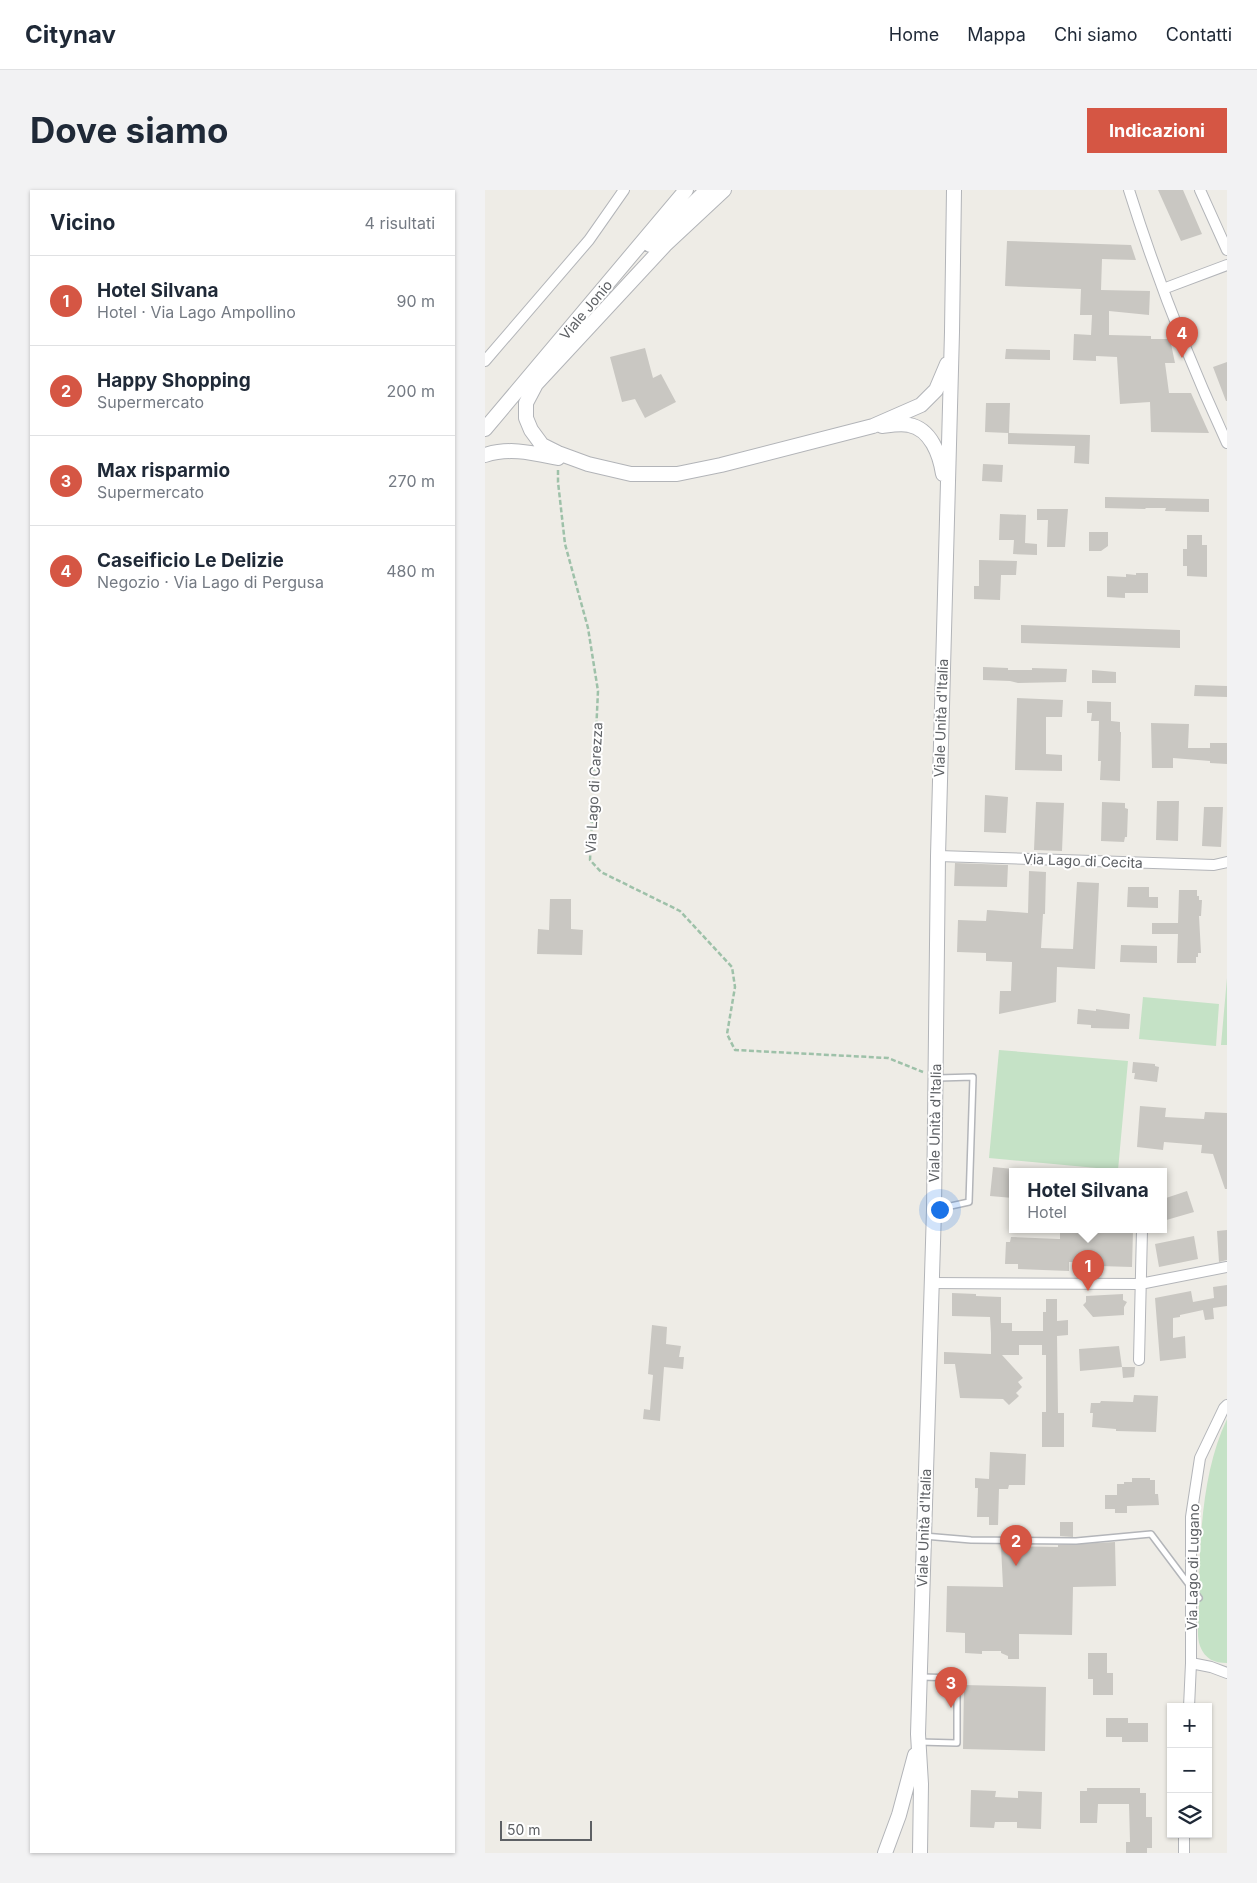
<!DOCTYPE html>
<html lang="it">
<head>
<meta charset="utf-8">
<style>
  body { margin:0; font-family:Inter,sans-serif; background:#f2f2f3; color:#1f2937 }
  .controls { position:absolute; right:15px; bottom:15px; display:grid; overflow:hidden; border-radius:0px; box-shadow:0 1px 4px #0004 }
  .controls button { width:45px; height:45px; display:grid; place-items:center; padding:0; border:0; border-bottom:1px solid #e0e1e3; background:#fff; color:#1f2937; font:25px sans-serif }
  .scale { position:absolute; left:15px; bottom:12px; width:92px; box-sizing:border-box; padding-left:5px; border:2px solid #5d6064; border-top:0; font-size:14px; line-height:18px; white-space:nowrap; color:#5d6064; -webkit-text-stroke:4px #fff; paint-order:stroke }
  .you { position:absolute; left:454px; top:1019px; width:18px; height:18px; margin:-12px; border:4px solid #fff; border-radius:50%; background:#1a73e8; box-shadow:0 0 0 8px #1a73e833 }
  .badge { display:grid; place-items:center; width:32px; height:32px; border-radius:50%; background:#d55644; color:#fff; font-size:16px; font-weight:700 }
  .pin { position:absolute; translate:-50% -41px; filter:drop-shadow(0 1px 2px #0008) }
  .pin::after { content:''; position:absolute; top:26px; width:18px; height:15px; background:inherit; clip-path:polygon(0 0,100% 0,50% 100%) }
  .popup { position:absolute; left:524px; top:978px; width:158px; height:65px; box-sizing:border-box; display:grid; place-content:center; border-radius:0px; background:#fff; filter:drop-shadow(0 1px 4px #0005); font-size:16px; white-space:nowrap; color:#747a83 }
  .popup b { font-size:19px; color:#1f2937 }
  .popup::after { content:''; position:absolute; left:50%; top:100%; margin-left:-10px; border:10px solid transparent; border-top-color:#fff }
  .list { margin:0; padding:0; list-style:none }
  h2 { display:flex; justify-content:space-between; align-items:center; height:65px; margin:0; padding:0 20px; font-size:21px }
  h2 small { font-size:16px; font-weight:400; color:#747a83 }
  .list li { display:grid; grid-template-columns:32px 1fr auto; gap:15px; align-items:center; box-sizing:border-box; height:90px; padding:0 20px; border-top:1px solid #e0e1e3 }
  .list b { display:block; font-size:19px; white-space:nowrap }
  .list p { margin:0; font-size:16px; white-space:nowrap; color:#747a83 }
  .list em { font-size:16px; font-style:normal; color:#747a83 }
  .icon { flex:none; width:28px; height:28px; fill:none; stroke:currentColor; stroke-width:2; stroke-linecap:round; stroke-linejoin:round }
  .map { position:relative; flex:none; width:742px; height:1663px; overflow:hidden; border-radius:0px }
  header { display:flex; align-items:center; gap:30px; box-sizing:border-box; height:70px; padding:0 25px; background:#fff; border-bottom:1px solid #e0e1e3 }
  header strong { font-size:24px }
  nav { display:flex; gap:28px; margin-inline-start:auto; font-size:18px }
  .intro { display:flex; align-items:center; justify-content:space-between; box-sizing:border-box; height:120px; padding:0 30px }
  h1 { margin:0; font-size:35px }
  .button { padding:12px 22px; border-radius:0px; background:#d55644; color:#fff; font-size:18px; font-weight:700 }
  main { display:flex; gap:30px; padding:0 30px }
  aside { flex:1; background:#fff; border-radius:0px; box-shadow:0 1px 4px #0004 }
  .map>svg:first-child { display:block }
  .green { fill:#c5e2c6 }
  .building { fill:#c9c7c2 }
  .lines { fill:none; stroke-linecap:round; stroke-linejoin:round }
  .lane-casing { stroke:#b3b5b9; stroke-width:8 }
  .street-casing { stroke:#b3b5b9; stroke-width:12 }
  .secondary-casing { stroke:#b2b4b8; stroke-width:16 }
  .path { stroke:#9ec1a9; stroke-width:2.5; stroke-dasharray:5 2.5; stroke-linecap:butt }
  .lane { stroke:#fff; stroke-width:5 }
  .street { stroke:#fff; stroke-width:10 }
  .secondary { stroke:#fff; stroke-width:14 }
  .labels { text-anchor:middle; stroke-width:4; stroke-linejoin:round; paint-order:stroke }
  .street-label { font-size:14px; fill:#5d6064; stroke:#fff }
</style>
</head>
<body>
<header>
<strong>Citynav</strong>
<nav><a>Home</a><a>Mappa</a><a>Chi siamo</a><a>Contatti</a></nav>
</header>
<div class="intro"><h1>Dove siamo</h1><a class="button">Indicazioni</a></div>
<main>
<aside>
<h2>Vicino<small>4 risultati</small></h2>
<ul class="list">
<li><span class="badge">1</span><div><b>Hotel Silvana</b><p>Hotel · Via Lago Ampollino</p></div><em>90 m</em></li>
<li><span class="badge">2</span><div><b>Happy Shopping</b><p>Supermercato</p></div><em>200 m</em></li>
<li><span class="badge">3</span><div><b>Max risparmio</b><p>Supermercato</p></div><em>270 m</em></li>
<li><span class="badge">4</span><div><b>Caseificio Le Delizie</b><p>Negozio · Via Lago di Pergusa</p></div><em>480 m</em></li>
</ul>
</aside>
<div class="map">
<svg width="742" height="1663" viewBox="0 0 742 1663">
  <rect width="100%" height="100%" fill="#eeece6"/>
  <path class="green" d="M742 788V855H736Z
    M658 807 734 814 731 856 654 849Z
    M514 860 643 871 633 980 504 968Z
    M742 1229V1473C729 1473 720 1469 715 1456 711 1445 714 1430 714 1418 714 1358 716 1283 742 1229Z"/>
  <path class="building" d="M673 0H698L717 44 696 51Z
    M522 51 646 55 651 70 617 69 616 100 665 101 664 125 624 121V145L666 146V149H685L690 173H680L684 203H706L724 243 666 242 665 212 635 214 632 167 611 166V171L588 170 589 144 606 145 607 125H595L596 99 520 96Z
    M160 158 168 188 176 184 191 212 160 228 150 209 137 212 125 167Z
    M521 159 565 160V170L520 169Z
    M742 172V211H741L728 177Z
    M501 213H525L524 243 605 245 604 274 589 273 590 256 523 254V243L500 242Z
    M498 274 518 275 517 292 497 291Z
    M620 307 724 309V322L680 321 681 318H661L660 319 620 318Z
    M552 319H583L580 357H562L563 330H552Z
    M515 324 541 325 540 353 552 354V365L528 364 529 350H514Z
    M604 342H623V356L616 361H604Z
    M702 345H717V355H722V387L702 386V376H698V359H702Z
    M494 370 532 371 531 385H516L515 410 489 409V396H494Z
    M651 383H663V403H640V408L622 407V386L641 387V384L651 385Z
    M536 435 695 440V458L536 453Z
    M498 477 523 478V480H547V478L582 479 581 492 533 493 525 491 498 490Z
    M607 480 631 482V493H607Z
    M710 495 742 496V507L709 506Z
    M532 508 578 510 577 527H561V564L577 565V581L530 580Z
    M602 511 626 512V531L635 532V542H636L635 591 615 590 616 571H613L614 531H606L607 523H602Z
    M666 533 704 534 703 558H725V553H742V574L725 573V571L688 568V578H667Z
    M500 605 523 607 521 643 499 642Z
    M672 611H694L693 651 671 650Z
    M551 612 579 613 577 661 549 660Z
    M617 612 640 613V618L643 619 642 647H640L639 652 616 651Z
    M719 617H738L736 657 717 656Z
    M470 673 523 675 522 697 469 696Z
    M544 681 561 682 560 724H558L556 758 588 759 592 692 614 693 610 779 572 777 571 812 514 824 515 801H526L527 772 501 771V763L472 762 473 730 501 731 502 720 543 723Z
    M643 697H664V707H673V718L642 717Z
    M694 700H712V706H714V710H717L716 726H714L716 763H713V767H711V773H692L693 744H667V733H693Z
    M65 709H86V739L98 740 97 765 52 764 53 739 64 740Z
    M636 755 672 756V773L635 772Z
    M593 819 611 821V819L645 824 644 839 606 838V835L592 834Z
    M648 872 670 874V876L674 877 672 892 649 889 650 883H647Z
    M655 916 681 918 680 927 719 929 720 922 742 923V999H740L728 964 716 963 717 955 679 952 678 960 652 957Z
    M508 977 528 979V1008L505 1006Z
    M702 1001 709 1022 678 1031V1009Z
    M575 1040H648L647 1077 614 1076V1073L584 1072V1081L558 1080 533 1079V1074H520L521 1052H525L526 1047 575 1049Z
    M742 1040V1070L734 1072 732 1041Z
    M709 1046 713 1069 674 1077 670 1054Z
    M742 1095V1116L728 1118 729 1129 720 1130 718 1120 695 1125V1127L688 1128V1148L700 1146 701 1168 675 1171 670 1108 706 1101 708 1112 729 1108 728 1097Z
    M467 1103 491 1104V1106L516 1107V1133H527V1141H558V1122H561V1109H572V1131L583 1130V1145L572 1146 573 1223H579V1257H557V1222H561V1165H557V1155H534V1165H517L538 1188 533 1192 537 1197 531 1203 534 1206 524 1215 518 1209 475 1208 470 1174H459V1162L506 1164V1143L505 1127 467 1126Z
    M638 1104V1110L642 1112 639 1117V1125L608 1127 598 1115 601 1112V1106Z
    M167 1135 182 1137 181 1154 196 1156 194 1167H199L198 1179 179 1177 175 1231 158 1229 159 1219 165 1220 168 1185 163 1184Z
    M634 1156 637 1177 595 1181 594 1159Z
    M637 1177H650L649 1187 638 1188Z
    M649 1205 673 1206 671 1242 631 1241V1239L607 1237 608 1223H605L606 1213H615L616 1211 648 1212Z
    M505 1262 541 1264 540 1295H524L523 1299H514L513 1335H504V1327H492L493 1298H490V1288L504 1289Z
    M647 1288H665V1290H670V1304H673L674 1315 642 1316V1323H630V1319H620V1305H632V1294H639V1292H647Z
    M575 1332H588V1347L575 1346Z
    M630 1352 631 1396 588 1397 587 1445 534 1444V1469H523V1466L516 1463V1461H497V1464L480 1463V1443L461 1442 462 1396 518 1397 516 1356 573 1357V1355Z
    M603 1463H622V1483H628V1505H608V1489H603Z
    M479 1495 561 1497 560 1561 478 1559Z
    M621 1528H643V1533H663V1552H637V1547H621Z
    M602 1598H655V1603H661V1627H667V1658H662V1663H641V1652H645L644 1614H613L612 1633H595V1601H602Z
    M486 1600 511 1601 510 1607 533 1608V1601L557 1602 556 1639 532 1638V1632H510L509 1638 485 1637Z"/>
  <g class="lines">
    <g class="lane-casing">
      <path id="lane" d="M452 1019 484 1012 488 887 453 888
        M439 1346 486 1350 591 1351 666 1344 714 1408
        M434 1552 472 1553V1488L437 1487"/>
    </g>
    <g class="street-casing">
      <path id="street" d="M644 0C671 86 704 171 742 253
        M715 0 742 60
        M678 99 742 75
        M0 171 104 50 139 0
        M453 666 729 675 742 672
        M446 1093 655 1094 742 1077
        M654 1170 657 1040
        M706 1473 726 1477 742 1483
        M704 1517 706 1473V1327L715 1268 739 1218 742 1215
        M699 1663V1644"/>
    </g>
    <g class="secondary-casing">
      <path id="secondary" d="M239 0 180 55 51 194 41 213V228L46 240 57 255 73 263 103 274 146 284H192L236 275 388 236 436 215 451 200 462 174
        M165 55 222 0
        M397 236C405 235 416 233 424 235 446 239 455 265 458 284
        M0 239 201 0
        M0 265C25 257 48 263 73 268
        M400 1663 414 1625 430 1565
        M435 1663 436 1594 433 1544 449 1020 453 666 467 142 469 0"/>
    </g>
    <path class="path" d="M73 280V292L80 354 103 438 113 501 105 670 116 682 195 721 247 777 250 797 242 844 250 860 403 868 438 882"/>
    <use href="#lane" class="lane"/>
    <use href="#street" class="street"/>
    <use href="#secondary" class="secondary"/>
  </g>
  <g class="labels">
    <g class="street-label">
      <text transform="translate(101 120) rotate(-50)" y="5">Viale Jonio</text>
      <text transform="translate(456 528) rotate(-88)" y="5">Viale Unità d'Italia</text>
      <text transform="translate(109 598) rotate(-87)" y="5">Via Lago di Carezza</text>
      <text transform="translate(598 671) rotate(2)" y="5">Via Lago di Cecita</text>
      <text transform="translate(450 933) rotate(-89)" y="5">Viale Unità d'Italia</text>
      <text transform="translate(439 1338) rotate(-88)" y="5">Viale Unità d'Italia</text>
      <text transform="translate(708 1377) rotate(-89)" y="5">Via Lago di Lugano</text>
    </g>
  </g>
</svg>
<div class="controls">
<button>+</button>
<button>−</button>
<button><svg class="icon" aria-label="layers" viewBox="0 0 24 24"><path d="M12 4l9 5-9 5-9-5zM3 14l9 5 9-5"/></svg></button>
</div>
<div class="scale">50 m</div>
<div class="you"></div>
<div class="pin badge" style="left:603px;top:1101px">1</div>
<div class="popup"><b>Hotel Silvana</b>Hotel</div>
<div class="pin badge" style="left:531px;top:1376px">2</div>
<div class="pin badge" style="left:466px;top:1518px">3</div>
<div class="pin badge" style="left:697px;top:168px">4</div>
</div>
</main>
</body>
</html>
